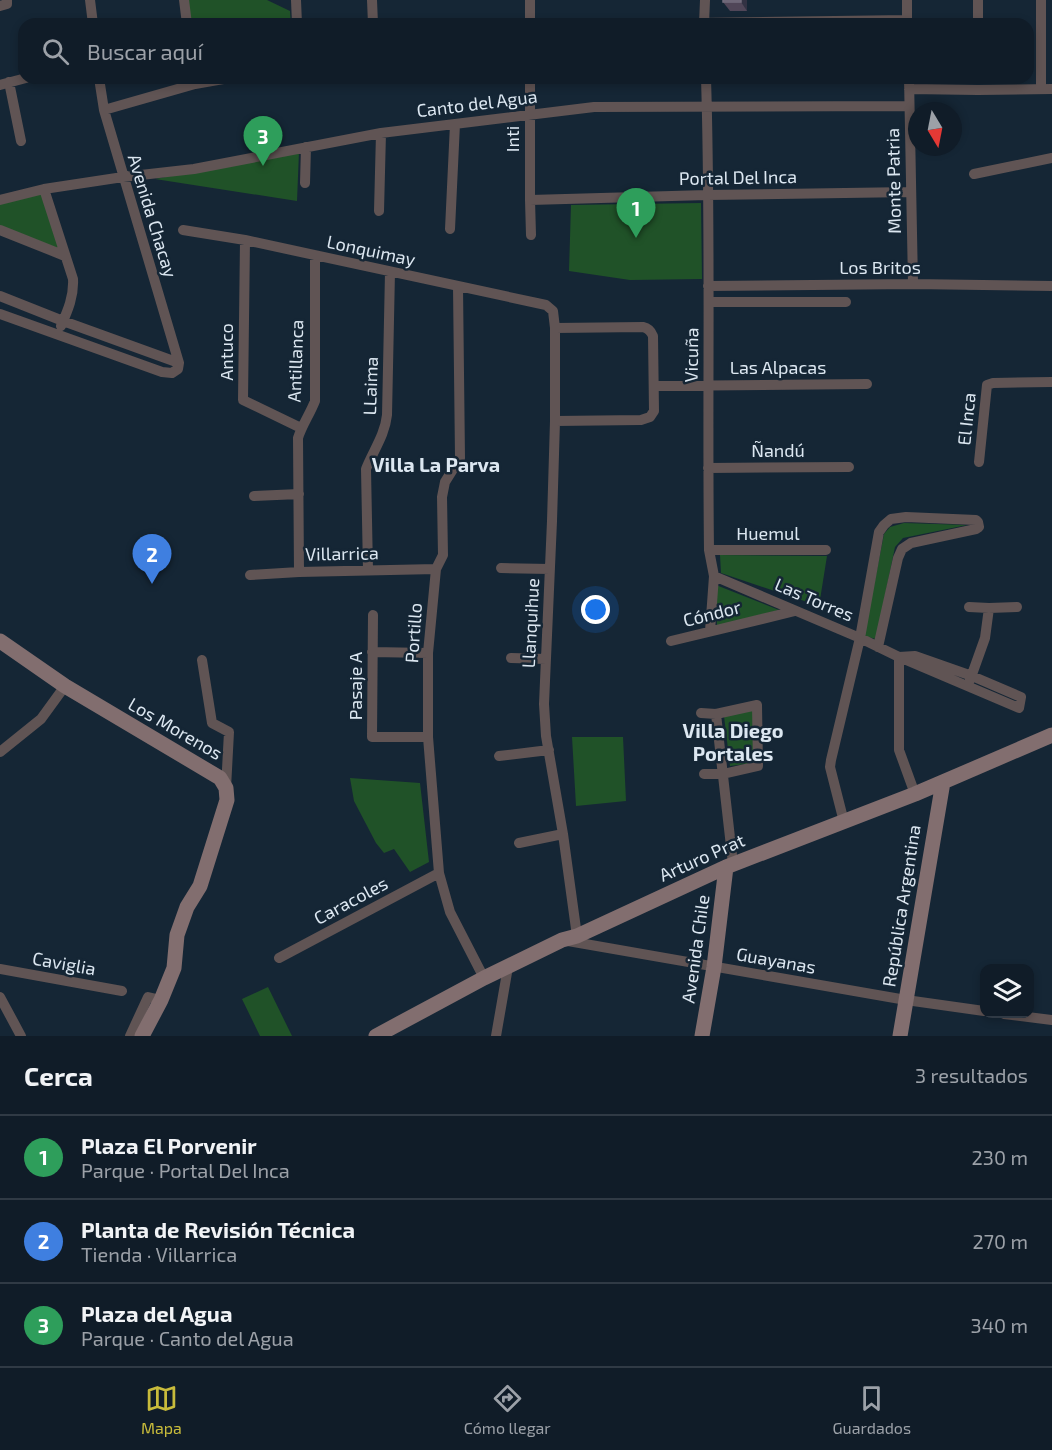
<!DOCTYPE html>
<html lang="es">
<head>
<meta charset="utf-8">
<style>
  body { margin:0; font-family:"Exo 2",sans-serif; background:#1e2934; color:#f1f3f6 }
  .controls { position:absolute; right:18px; bottom:18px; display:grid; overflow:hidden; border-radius:12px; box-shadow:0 3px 9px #0003 }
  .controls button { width:54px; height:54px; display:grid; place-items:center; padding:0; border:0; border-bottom:2px solid #303a45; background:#101c28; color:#f1f3f6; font:30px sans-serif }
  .compass { position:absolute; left:908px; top:102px; width:54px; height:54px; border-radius:50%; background:#101c28; box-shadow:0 3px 9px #0003; rotate:170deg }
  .you { position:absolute; left:596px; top:610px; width:21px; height:21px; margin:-15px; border:4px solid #fff; border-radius:50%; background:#1a73e8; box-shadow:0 0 0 9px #1a73e833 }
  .badge { display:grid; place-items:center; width:39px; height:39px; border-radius:50%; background:#c8bb3b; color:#fff; font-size:20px; font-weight:700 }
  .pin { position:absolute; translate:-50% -50px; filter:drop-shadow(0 2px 3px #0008) }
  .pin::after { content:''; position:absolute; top:32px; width:21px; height:18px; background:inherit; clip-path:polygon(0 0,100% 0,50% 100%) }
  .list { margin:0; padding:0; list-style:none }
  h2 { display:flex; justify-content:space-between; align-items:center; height:78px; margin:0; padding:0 24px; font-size:26px }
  h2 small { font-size:20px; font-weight:400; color:#9ca1a8 }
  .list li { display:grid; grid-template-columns:39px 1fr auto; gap:18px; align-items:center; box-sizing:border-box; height:84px; padding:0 24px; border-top:2px solid #303a45 }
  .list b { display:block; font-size:22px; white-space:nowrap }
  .list p { margin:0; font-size:20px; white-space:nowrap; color:#9ca1a8 }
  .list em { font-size:20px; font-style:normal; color:#9ca1a8 }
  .icon { flex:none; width:33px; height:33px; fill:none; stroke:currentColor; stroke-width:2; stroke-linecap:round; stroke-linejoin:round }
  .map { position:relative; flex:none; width:1052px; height:1036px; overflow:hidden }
  .search { position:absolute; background:#101c28; box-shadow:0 3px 9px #0003; left:18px; right:18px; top:18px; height:66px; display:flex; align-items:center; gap:15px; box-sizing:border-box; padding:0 21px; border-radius:18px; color:#9ca1a8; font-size:22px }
  .sheet { height:330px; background:#101c28 }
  nav { display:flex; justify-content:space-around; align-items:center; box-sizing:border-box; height:84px; border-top:2px solid #303a45; background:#101c28; font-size:16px; color:#9ca1a8 }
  nav a { display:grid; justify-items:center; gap:3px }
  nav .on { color:#c8bb3b }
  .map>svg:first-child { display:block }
  .green { fill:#205228 }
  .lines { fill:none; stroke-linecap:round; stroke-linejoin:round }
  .street { stroke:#605454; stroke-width:10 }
  .secondary { stroke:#826e6f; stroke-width:15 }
  .wall { fill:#504658 }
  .shaded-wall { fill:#323243 }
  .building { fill:#605769; stroke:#736e7e; stroke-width:1.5 }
  .labels { text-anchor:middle; stroke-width:5; stroke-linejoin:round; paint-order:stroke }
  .street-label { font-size:18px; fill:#dce7f1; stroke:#152635 }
  .neighbourhood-label { font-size:20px; font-weight:bold; fill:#dce7f1; stroke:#152635 }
</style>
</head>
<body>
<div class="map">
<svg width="1052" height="1036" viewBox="0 0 1052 1036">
  <rect width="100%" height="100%" fill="#152635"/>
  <path class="green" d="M188 0H267L290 11 291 24H191Z
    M299 152 297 201 155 179Z
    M43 193 62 251 0 227V203Z
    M701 203 702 279 630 280 569 271 571 205Z
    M904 523 967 525 903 538 895 547 876 639 864 636 884 534 890 527Z
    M720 555 827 556 819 606 721 573Z
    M716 585 779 610 717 626Z
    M754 710V763L730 766 724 716Z
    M572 737H623L626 801 576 806Z
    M350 778 420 783 429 862 410 872 394 849 384 853 376 843 354 801Z
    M268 987 292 1036H260L242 999Z"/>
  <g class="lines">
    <path class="street" d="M90 0 93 24
      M184 0 187 24
      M296 0 297 24
      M372 0 373 24
      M530 0V24
      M907 0V24
      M1041 0V89
      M0 6 7 4V0
      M629 24 907 20
      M704 24 705 0
      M978 24V0
      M99 78 104 110 179 363
      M530 78V200L531 235
      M706 78C711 235 707 393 709 550L714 576 710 631
      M909 78 913 284
      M9 82 21 141
      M0 85 26 78
      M909 89 978 90 1052 89
      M104 110 195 84 229 78
      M974 174 1052 158
      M305 183 306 147
      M44 189 73 279C74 296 68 310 61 326
      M0 200 44 189 123 177 194 169 381 133 594 107 909 106
      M530 200 707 195 911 192
      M379 211 381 133
      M450 229 455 124
      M0 230 65 256
      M183 230 245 240 546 305 553 311 555 328V421L552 521 544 704 546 736 563 834 577 936
      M245 240 243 400 301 428
      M708 286 913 284 1052 286
      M458 287 460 458 445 482 442 497 443 555 436 569 428 653V737L439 873 450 912 484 978
      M0 296 63 321 179 363
      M709 302H846
      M0 314 162 372 172 373 178 369 179 363
      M654 386 867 384
      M555 421 641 420 650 417 654 411 653 336C651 331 648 328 643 327L555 328
      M979 462 987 385 993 383 1052 382
      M708 468 849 467
      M254 496 299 494
      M709 550H826
      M501 568 550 569
      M368 570 366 469C373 451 385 435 387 415L390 272
      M299 572 298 438C302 425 310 414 315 401V256
      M250 575 299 572 436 569
      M714 576 860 638 899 657 1019 708 1021 697 972 676 915 656 899 657
      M969 607 989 608 1017 607
      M373 615 372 737H428
      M671 641 795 611
      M372 652 428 653
      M899 657V750L915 794
      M511 658 546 659
      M202 660 212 723 229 732 226 788
      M970 680 985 638 989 608
      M701 713 716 714 757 705 758 766 723 774H704
      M716 714 733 864
      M0 752 41 719 65 686
      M499 756 549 750
      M844 822 830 767 831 760 860 638 879 532 884 525 891 519 906 517 976 520 978 522 979 527 976 529 911 543 902 549 898 558 878 647
      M519 843 563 834
      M568 941 906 1000 984 1011
      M279 958 439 873
      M0 969 122 991
      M0 997 21 1036
      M1004 1014 1052 1020
      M130 1036 148 997 161 1000
      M496 1036 508 967"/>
    <path class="secondary" d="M0 641 65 686 220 778 226 788 227 800 200 886 187 907 177 935 174 968 161 1000 142 1036
      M376 1036 484 978 562 940 577 936 726 867 915 794 1052 735
      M702 1036 714 967 726 867
      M900 1036 943 782"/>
  </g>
  <path class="wall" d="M747 0V11H730L723 2Z"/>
  <path class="shaded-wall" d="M741 0H747V11L741 2Z"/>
  <path class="building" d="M723 0H741V2H723Z"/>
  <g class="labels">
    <g class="street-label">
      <text transform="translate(477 104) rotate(-7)" y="6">Canto del Agua</text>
      <text transform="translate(513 139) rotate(-90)" y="6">Inti</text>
      <text transform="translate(738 178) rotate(-1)" y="6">Portal Del Inca</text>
      <text transform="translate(894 181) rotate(-91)" y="6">Monte Patria</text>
      <text transform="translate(152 216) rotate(73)" y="6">Avenida Chacay</text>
      <text transform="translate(371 251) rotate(12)" y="6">Lonquimay</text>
      <text x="880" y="274">Los Britos</text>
      <text transform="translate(227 352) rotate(-90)" y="6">Antuco</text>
      <text transform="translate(692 355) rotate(-89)" y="6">Vicuña</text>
      <text transform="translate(296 361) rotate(-88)" y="6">Antillanca</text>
      <text x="778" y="374">Las Alpacas</text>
      <text transform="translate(371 386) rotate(-88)" y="6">LLaima</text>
      <text transform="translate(967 419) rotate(-84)" y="6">El Inca</text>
      <text x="778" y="457">Ñandú</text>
      <text x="768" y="540">Huemul</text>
      <text transform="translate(342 554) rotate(-1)" y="6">Villarrica</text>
      <text transform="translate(814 600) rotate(23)" y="6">Las Torres</text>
      <text transform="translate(712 614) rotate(-14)" y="6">Cóndor</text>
      <text transform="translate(531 623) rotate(-87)" y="6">Llanquihue</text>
      <text transform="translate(414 633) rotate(-86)" y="6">Portillo</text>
      <text transform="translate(356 686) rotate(-90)" y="6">Pasaje A</text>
      <text transform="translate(175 729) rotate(30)" y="6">Los Morenos</text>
      <text transform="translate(702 858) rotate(-24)" y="6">Arturo Prat</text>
      <text transform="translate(351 901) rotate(-28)" y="6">Caracoles</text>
      <text transform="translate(902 906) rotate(-81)" y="6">República Argentina</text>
      <text transform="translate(696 949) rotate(-82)" y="6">Avenida Chile</text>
      <text transform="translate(776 961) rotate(10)" y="6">Guayanas</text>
      <text transform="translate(64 964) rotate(10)" y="6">Caviglia</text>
    </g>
    <g class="neighbourhood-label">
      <text x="436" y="472">Villa La Parva</text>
      <text x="733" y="738">Villa Diego<tspan x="733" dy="23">Portales</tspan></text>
    </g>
  </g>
</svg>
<div class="controls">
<button><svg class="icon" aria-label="layers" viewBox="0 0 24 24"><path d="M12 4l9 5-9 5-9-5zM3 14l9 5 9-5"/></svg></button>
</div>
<svg class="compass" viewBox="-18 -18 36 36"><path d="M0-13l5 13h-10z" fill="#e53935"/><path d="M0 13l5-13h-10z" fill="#9ca1a8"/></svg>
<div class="you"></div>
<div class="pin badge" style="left:636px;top:238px;background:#2e9e5b">1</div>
<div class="pin badge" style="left:152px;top:584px;background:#3f7fe0">2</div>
<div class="pin badge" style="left:263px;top:166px;background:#2e9e5b">3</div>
<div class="search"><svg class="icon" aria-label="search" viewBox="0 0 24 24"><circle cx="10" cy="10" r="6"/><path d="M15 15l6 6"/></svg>Buscar aquí</div>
</div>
<section class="sheet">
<h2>Cerca<small>3 resultados</small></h2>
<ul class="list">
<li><span class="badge" style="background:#2e9e5b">1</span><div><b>Plaza El Porvenir</b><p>Parque · Portal Del Inca</p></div><em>230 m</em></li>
<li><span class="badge" style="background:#3f7fe0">2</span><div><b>Planta de Revisión Técnica</b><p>Tienda · Villarrica</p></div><em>270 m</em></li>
<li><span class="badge" style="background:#2e9e5b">3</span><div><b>Plaza del Agua</b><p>Parque · Canto del Agua</p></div><em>340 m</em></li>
</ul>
</section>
<nav>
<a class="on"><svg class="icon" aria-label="map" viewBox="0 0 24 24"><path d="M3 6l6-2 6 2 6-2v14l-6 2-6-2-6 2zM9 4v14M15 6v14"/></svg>Mapa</a>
<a><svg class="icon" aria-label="directions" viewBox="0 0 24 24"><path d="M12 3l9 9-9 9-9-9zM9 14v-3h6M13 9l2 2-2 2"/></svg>Cómo llegar</a>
<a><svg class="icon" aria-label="saved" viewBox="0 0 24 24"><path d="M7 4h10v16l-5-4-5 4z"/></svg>Guardados</a>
</nav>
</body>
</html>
